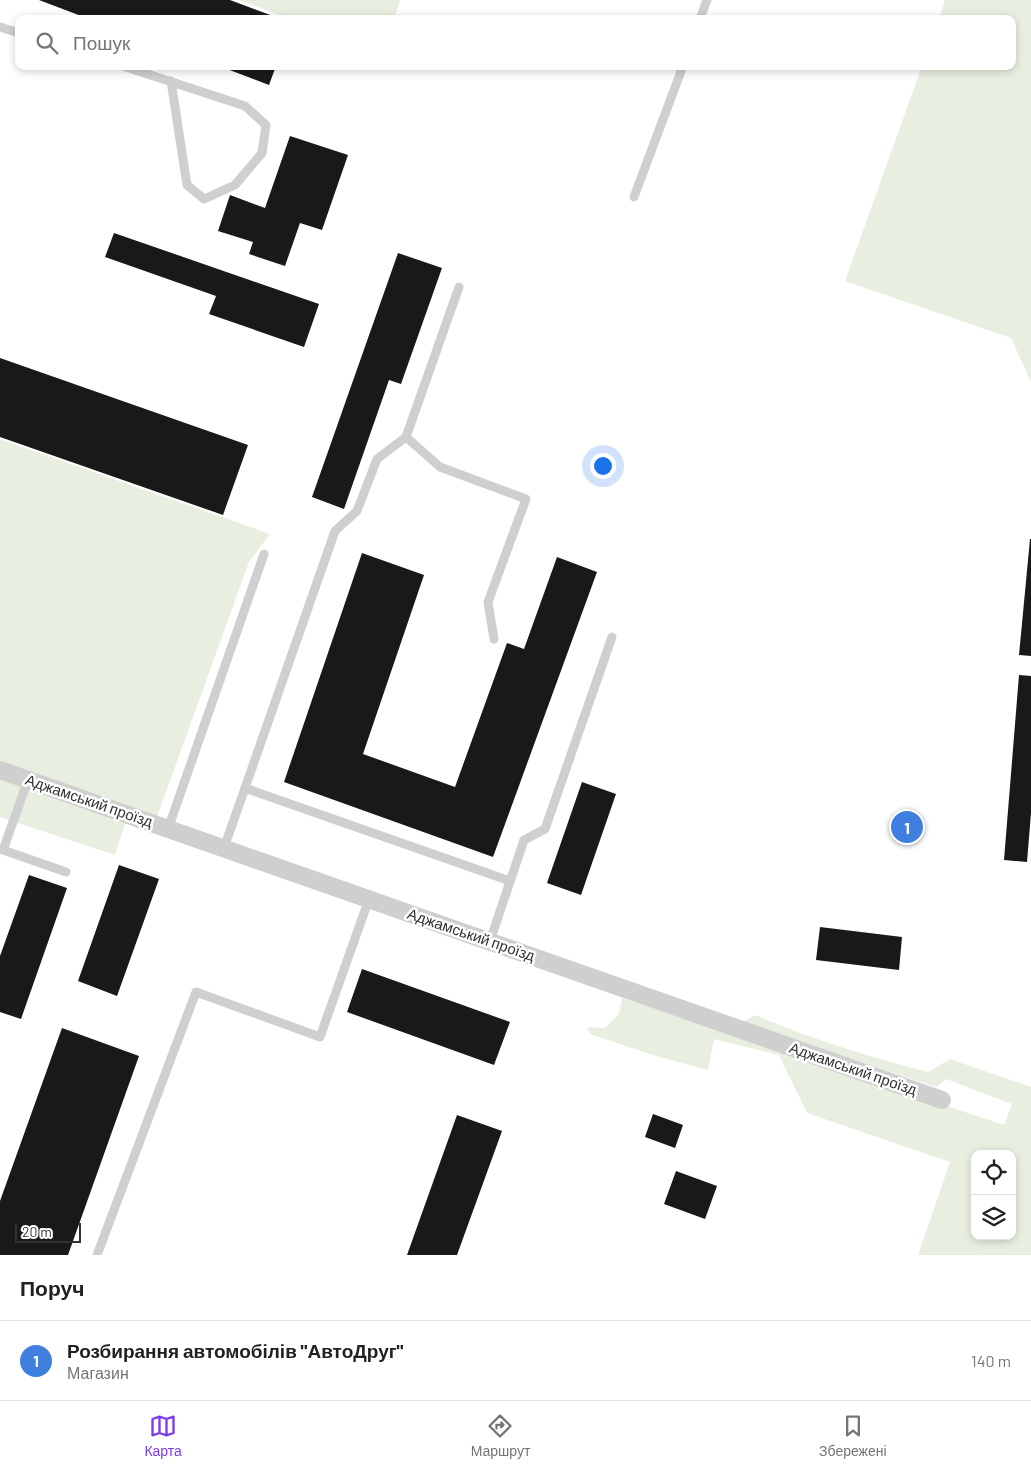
<!DOCTYPE html>
<html lang="uk">
<head>
<meta charset="utf-8">
<style>
  body { margin:0; font-family:Barlow,sans-serif; background:#f6f6f6; color:#202124 }
  .controls { position:absolute; right:15px; bottom:15px; display:grid; overflow:hidden; border-radius:10px; box-shadow:0 2px 8px #0003 }
  .controls button { width:45px; height:45px; display:grid; place-items:center; padding:0; border:0; border-bottom:1px solid #e0e0e0; background:#fff; color:#202124; font:25px sans-serif }
  .scale { position:absolute; left:15px; bottom:12px; width:66px; box-sizing:border-box; padding-left:5px; border:2px solid #323232; border-top:0; font-size:14px; line-height:18px; white-space:nowrap; color:#323232; -webkit-text-stroke:4px #fff; paint-order:stroke }
  .you { position:absolute; left:602px; top:465px; width:18px; height:18px; margin:-12px; border:4px solid #fff; border-radius:50%; background:#1a73e8; box-shadow:0 0 0 8px #1a73e833 }
  .badge { display:grid; place-items:center; width:32px; height:32px; border-radius:50%; background:#7c3aed; color:#fff; font-size:16px; font-weight:700 }
  .pin { position:absolute; translate:-50% -50%; border:2px solid #fff; box-shadow:0 1px 5px #0006 }
  .list { margin:0; padding:0; list-style:none }
  h2 { display:flex; justify-content:space-between; align-items:center; height:65px; margin:0; padding:0 20px; font-size:21px }
  h2 small { font-size:16px; font-weight:400; color:#757577 }
  .list li { display:grid; grid-template-columns:32px 1fr auto; gap:15px; align-items:center; box-sizing:border-box; height:80px; padding:0 20px; border-top:1px solid #e0e0e0 }
  .list b { display:block; font-size:19px; white-space:nowrap }
  .list p { margin:0; font-size:16px; white-space:nowrap; color:#757577 }
  .list em { font-size:16px; font-style:normal; color:#757577 }
  .icon { flex:none; width:28px; height:28px; fill:none; stroke:currentColor; stroke-width:2; stroke-linecap:round; stroke-linejoin:round }
  .map { position:relative; flex:none; width:1031px; height:1255px; overflow:hidden }
  .search { position:absolute; background:#fff; box-shadow:0 2px 8px #0003; left:15px; right:15px; top:15px; height:55px; display:flex; align-items:center; gap:12px; box-sizing:border-box; padding:0 18px; border-radius:10px; color:#757577; font-size:19px }
  .sheet { height:145px; background:#fff }
  nav { display:flex; justify-content:space-around; align-items:center; box-sizing:border-box; height:70px; border-top:1px solid #e0e0e0; background:#fff; font-size:14px; color:#757577 }
  nav a { display:grid; justify-items:center; gap:2px }
  nav .on { color:#7c3aed }
  .map>svg:first-child { display:block }
  .green { fill:#e9efe0; fill-rule:evenodd }
  .building { fill:#191919 }
  .lines { fill:none; stroke-linecap:round; stroke-linejoin:round }
  .service { stroke:#cfcfcf; stroke-width:9 }
  .minor { stroke:#cfcfcf; stroke-width:18 }
  .labels { text-anchor:middle; stroke-width:5; stroke-linejoin:round; paint-order:stroke }
  .street-label { font-size:15px; fill:#323232; stroke:#fff }
</style>
</head>
<body>
<div class="map">
<svg width="1031" height="1255" viewBox="0 0 1031 1255">
  <rect width="100%" height="100%" fill="#fff"/>
  <path class="green" d="M239 0H400L394 19H290Z
    M945 0H1031V382L1011 338 845 281 922 66H1012V19H939Z
    M0 439 270 534 249 562 157 817 0 761Z
    M0 778 126 821 115 855 0 817Z
    M622 998 1004 1125 1012 1104 946 1079 936 1087 741 1023 755 1015C812 1039 869 1057 928 1072L950 1059 1031 1087V1255H918L950 1162 807 1113 779 1055 714 1039 708 1070 653 1055 590 1034 587 1027 605 1028 619 1014ZM975 1154H1012V1236H975Z"/>
  <path class="building" d="M39 0H230L281 19H89Z
    M219 66H276L269 85Z
    M290 136 348 155 322 230 300 223 285 266 249 254 253 242 218 231 230 195 265 208Z
    M114 233 319 304 304 347 209 314 216 296 105 257Z
    M398 253 442 268 401 384 389 380 344 509 312 497Z
    M0 358 248 445 223 515 0 437Z
    M1030 539H1031V656L1019 655Z
    M362 553 424 575 363 754 455 787 507 643 524 649 557 557 597 572 493 857 284 782Z
    M1019 675 1031 676V813L1027 862 1004 860Z
    M582 782 616 794 581 895 547 883Z
    M119 865 159 879 117 996 78 981Z
    M29 875 67 888 21 1019 0 1012V956Z
    M820 927 902 937 899 970 816 960Z
    M362 969 510 1022 494 1065 347 1012Z
    M62 1028 139 1056 68 1255H0V1201Z
    M653 1114 683 1125 675 1148 645 1137Z
    M457 1115 502 1131 457 1255H407Z
    M676 1171 717 1186 705 1219 664 1204Z"/>
  <g class="lines">
    <path class="service" d="M700 19 707 0
      M0 27 19 33
      M123 66 245 106 266 125 262 153 235 185 204 199 187 185 171 81
      M634 197 683 66
      M406 437 440 467 526 499 488 602 494 639
      M28 780 3 850 66 872
      M245 788 510 881
      M168 829 264 554
      M224 848 335 531 357 511 377 459 406 437 459 287
      M490 941 524 840 545 829 612 637
      M97 1255 196 992 320 1037 369 899"/>
    <path class="minor" d="M0 770 942 1100"/>
  </g>
  <g class="labels">
    <g class="street-label">
      <text transform="translate(89 801) rotate(19)" y="5">Аджамський проїзд</text>
      <text transform="translate(471 935) rotate(19)" y="5">Аджамський проїзд</text>
      <text transform="translate(853 1069) rotate(19)" y="5">Аджамський проїзд</text>
    </g>
  </g>
</svg>
<div class="controls">
<button><svg class="icon" aria-label="locate" viewBox="0 0 24 24"><circle cx="12" cy="12" r="6"/><path d="M12 2v4M12 18v4M2 12h4M18 12h4"/></svg></button>
<button><svg class="icon" aria-label="layers" viewBox="0 0 24 24"><path d="M12 4l9 5-9 5-9-5zM3 14l9 5 9-5"/></svg></button>
</div>
<div class="scale">20 m</div>
<div class="you"></div>
<div class="pin badge" style="left:907px;top:827px;background:#3f7fe0">1</div>
<div class="search"><svg class="icon" aria-label="search" viewBox="0 0 24 24"><circle cx="10" cy="10" r="6"/><path d="M15 15l6 6"/></svg>Пошук</div>
</div>
<section class="sheet">
<h2>Поруч<small></small></h2>
<ul class="list">
<li><span class="badge" style="background:#3f7fe0">1</span><div><b>Розбирання автомобілів &quot;АвтоДруг&quot;</b><p>Магазин</p></div><em>140 m</em></li>
</ul>
</section>
<nav>
<a class="on"><svg class="icon" aria-label="map" viewBox="0 0 24 24"><path d="M3 6l6-2 6 2 6-2v14l-6 2-6-2-6 2zM9 4v14M15 6v14"/></svg>Карта</a>
<a><svg class="icon" aria-label="directions" viewBox="0 0 24 24"><path d="M12 3l9 9-9 9-9-9zM9 14v-3h6M13 9l2 2-2 2"/></svg>Маршрут</a>
<a><svg class="icon" aria-label="saved" viewBox="0 0 24 24"><path d="M7 4h10v16l-5-4-5 4z"/></svg>Збережені</a>
</nav>
</body>
</html>
